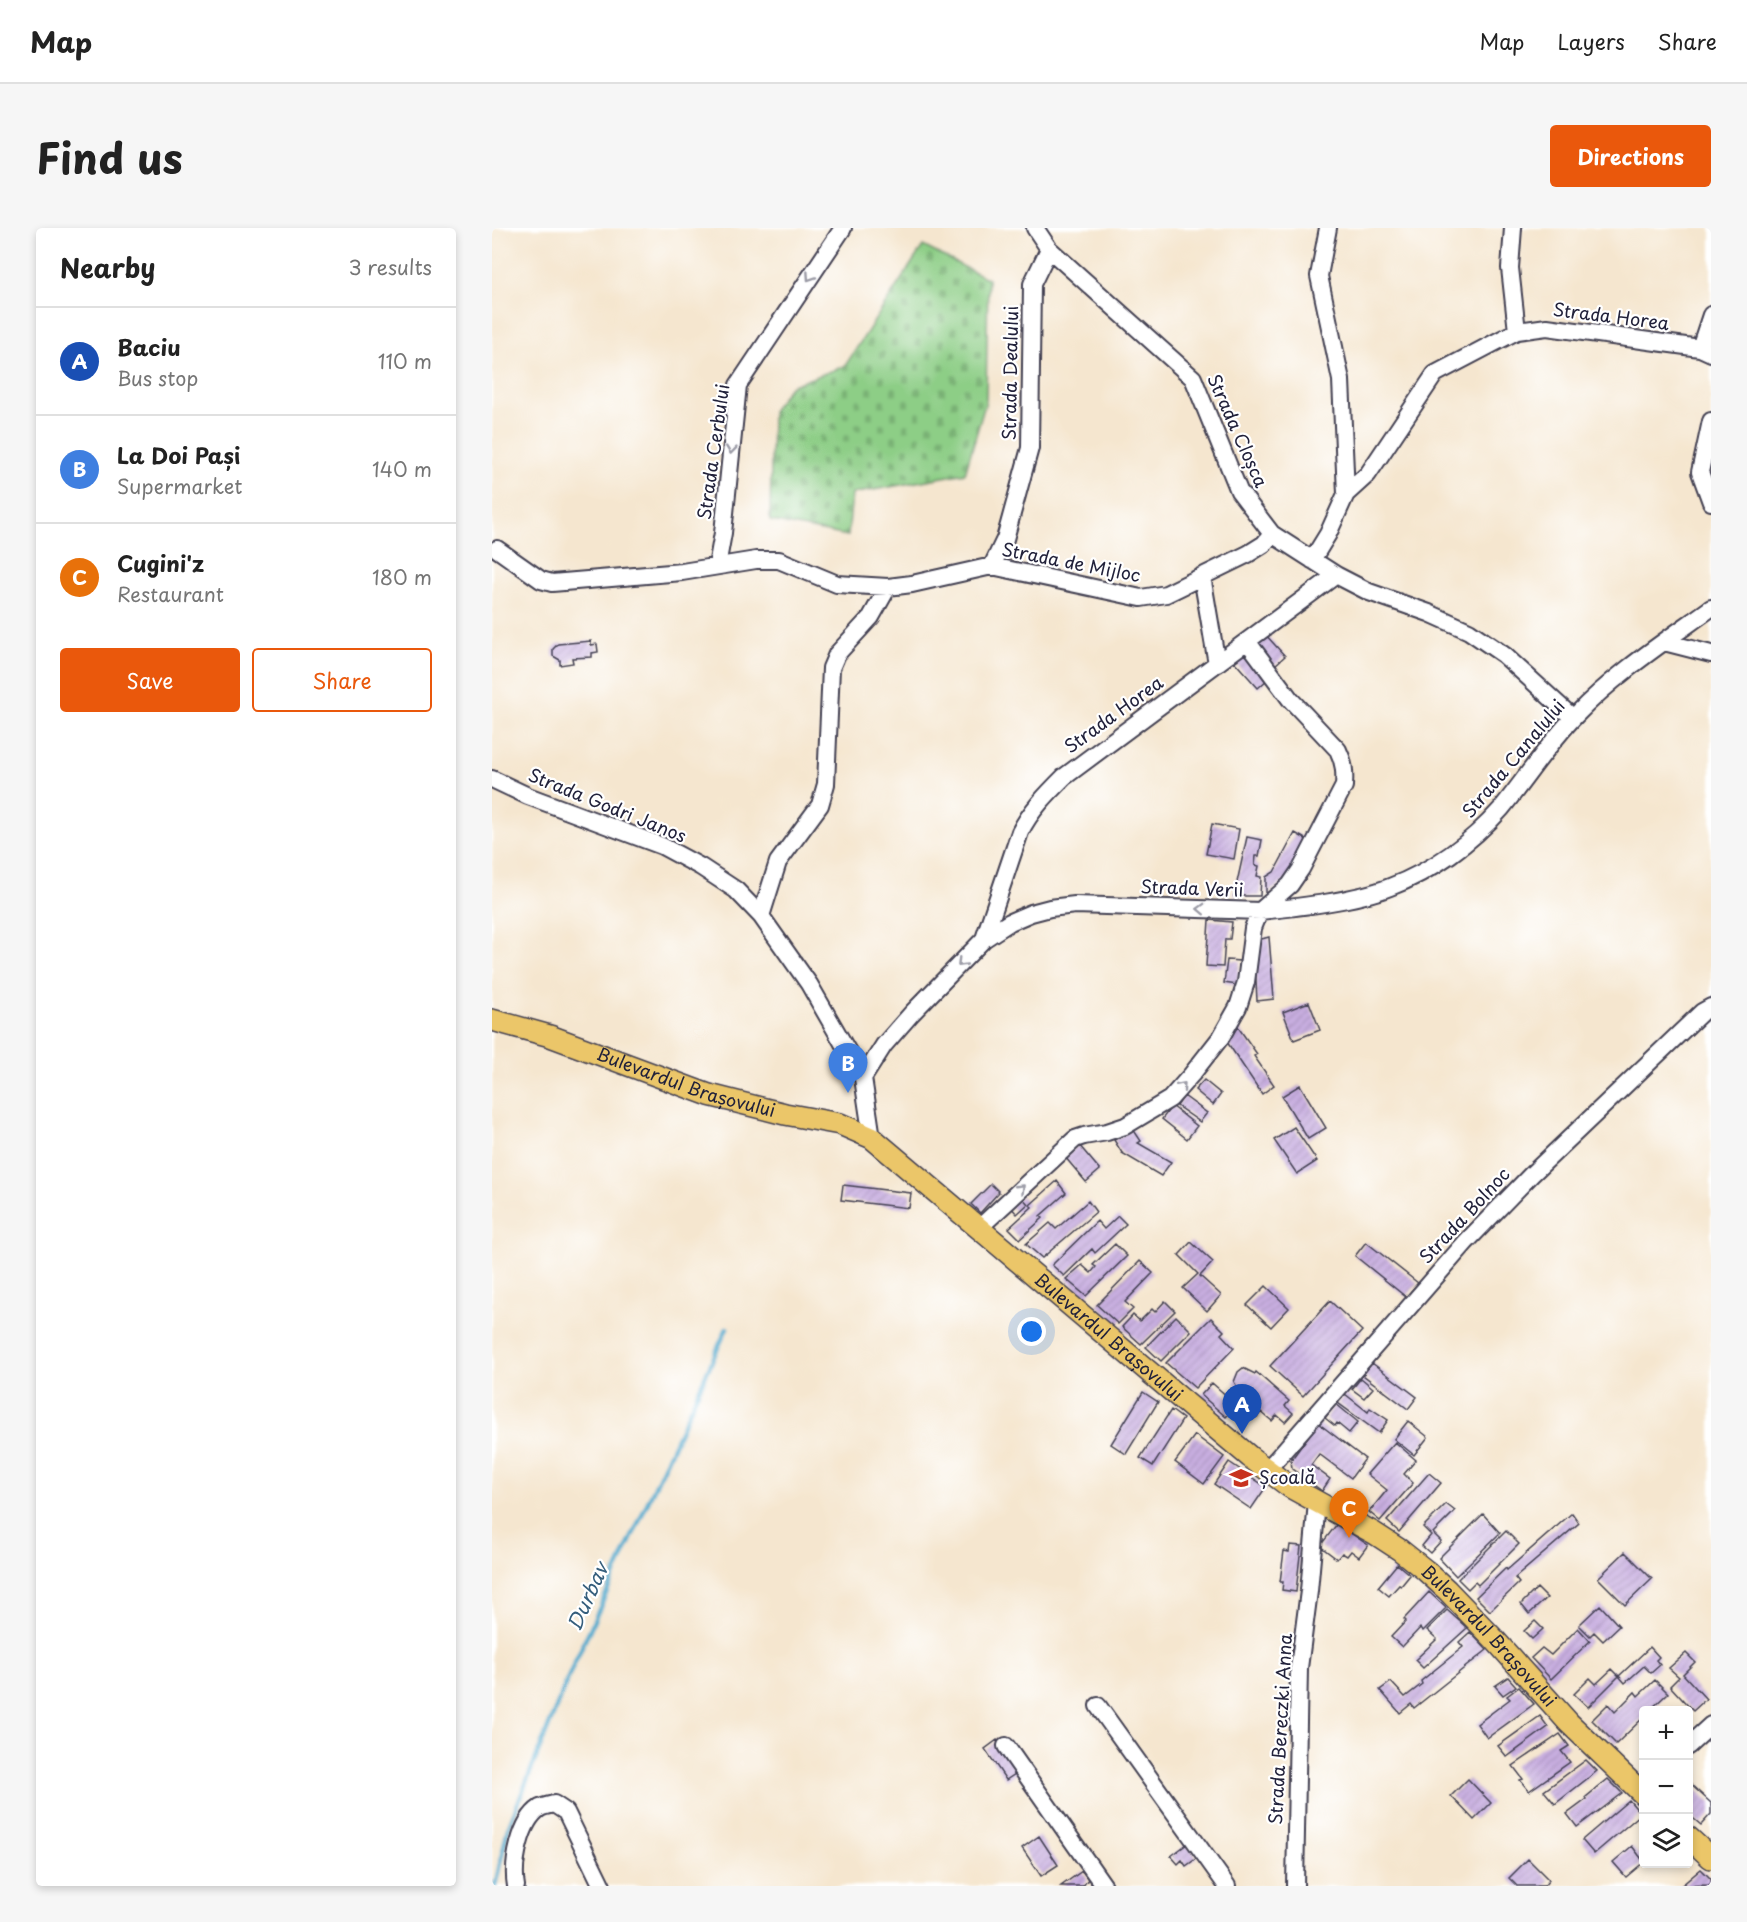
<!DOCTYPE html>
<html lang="en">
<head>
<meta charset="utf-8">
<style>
  body { margin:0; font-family:"Playpen Sans",sans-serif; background:#f6f6f6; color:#222 }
  .controls { position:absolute; right:18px; bottom:18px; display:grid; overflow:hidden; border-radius:6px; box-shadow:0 3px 9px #0003 }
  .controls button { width:54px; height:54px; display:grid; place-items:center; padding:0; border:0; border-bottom:2px solid #e0e0e0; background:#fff; color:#222; font:30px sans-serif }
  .you { position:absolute; left:540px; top:1104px; width:21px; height:21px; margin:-15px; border:4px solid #fff; border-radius:50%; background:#1a73e8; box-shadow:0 0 0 9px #1a73e833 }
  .badge { display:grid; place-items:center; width:39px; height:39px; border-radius:50%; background:#ea580c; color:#fff; font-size:20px; font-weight:700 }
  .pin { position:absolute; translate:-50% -50px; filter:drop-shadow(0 2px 3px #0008) }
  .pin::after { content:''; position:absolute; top:32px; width:21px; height:18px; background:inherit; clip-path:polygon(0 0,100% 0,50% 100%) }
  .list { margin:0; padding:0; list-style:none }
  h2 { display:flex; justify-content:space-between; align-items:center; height:78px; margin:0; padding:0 24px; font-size:26px }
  h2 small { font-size:20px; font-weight:400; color:#767676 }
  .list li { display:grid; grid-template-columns:39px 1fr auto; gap:18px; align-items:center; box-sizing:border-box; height:108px; padding:0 24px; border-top:2px solid #e0e0e0 }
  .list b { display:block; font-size:22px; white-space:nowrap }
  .list p { margin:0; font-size:20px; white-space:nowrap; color:#767676 }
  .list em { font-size:20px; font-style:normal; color:#767676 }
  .actions { display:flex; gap:12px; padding:18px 24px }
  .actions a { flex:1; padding:14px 0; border:2px solid #ea580c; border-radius:6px; text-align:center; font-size:21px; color:#ea580c }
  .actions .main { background:#ea580c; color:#fff }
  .icon { flex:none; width:33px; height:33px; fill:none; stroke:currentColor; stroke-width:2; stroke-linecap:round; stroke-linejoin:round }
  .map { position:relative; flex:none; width:1219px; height:1658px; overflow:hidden; border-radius:6px }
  header { display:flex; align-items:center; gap:36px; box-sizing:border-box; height:84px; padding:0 30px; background:#fff; border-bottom:2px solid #e0e0e0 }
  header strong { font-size:28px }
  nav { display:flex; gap:33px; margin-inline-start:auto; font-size:21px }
  .intro { display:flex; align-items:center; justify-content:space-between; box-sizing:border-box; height:144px; padding:0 36px }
  h1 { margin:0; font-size:42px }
  .button { padding:15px 27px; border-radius:6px; background:#ea580c; color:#fff; font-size:21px; font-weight:700 }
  main { display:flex; gap:36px; padding:0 36px }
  aside { flex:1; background:#fff; border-radius:6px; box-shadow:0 3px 9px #0003 }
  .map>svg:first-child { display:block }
  .cemetery { fill:url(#cemetery-stones); stroke:#587860; stroke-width:1.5 }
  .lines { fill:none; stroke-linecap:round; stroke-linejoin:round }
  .stream { stroke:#4da7cb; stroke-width:4.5 }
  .building { fill:url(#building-hatch) }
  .minor-casing { stroke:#423f51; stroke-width:20 }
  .major-casing { stroke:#423f51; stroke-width:24 }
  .minor { stroke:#fff; stroke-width:16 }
  .major { stroke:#ebc669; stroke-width:21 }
  .oneway { stroke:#9c9ca7 }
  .labels { text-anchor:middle; stroke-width:4.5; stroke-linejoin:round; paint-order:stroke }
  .street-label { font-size:18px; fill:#22223b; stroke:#fff }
  .poi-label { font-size:18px; fill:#22223b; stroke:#fff; text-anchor:start }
  .water-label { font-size:20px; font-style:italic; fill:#355e7c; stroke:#fff }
</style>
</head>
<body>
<header>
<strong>Map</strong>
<nav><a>Map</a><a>Layers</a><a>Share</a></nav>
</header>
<div class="intro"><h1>Find us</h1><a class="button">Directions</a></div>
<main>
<aside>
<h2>Nearby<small>3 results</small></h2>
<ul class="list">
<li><span class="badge" style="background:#1a4fb4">A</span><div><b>Baciu</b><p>Bus stop</p></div><em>110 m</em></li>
<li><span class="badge" style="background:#3f7fe0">B</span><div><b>La Doi Pași</b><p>Supermarket</p></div><em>140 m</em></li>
<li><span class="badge" style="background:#e8710a">C</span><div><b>Cugini'z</b><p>Restaurant</p></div><em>180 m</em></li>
</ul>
<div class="actions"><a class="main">Save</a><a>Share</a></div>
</aside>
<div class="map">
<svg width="1219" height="1658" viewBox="0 0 1219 1658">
  <defs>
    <pattern id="cemetery-stones" width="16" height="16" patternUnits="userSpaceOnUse" patternTransform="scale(1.5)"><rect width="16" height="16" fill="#8dce86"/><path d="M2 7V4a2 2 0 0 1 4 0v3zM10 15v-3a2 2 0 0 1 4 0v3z" fill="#79b175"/></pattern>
    <pattern id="building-hatch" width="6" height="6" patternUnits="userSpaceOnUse" patternTransform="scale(1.5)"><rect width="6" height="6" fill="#c8aee0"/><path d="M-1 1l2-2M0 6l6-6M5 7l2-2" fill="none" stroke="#ac95c1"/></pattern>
  </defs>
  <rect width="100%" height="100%" fill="#fff"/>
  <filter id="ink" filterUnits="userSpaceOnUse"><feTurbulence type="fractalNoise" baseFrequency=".0167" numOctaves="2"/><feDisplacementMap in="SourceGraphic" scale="12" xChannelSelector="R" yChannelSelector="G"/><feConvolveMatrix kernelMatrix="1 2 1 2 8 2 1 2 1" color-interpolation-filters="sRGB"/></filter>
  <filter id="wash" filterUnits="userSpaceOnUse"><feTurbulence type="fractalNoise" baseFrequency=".008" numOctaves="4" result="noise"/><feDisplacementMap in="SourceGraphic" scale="24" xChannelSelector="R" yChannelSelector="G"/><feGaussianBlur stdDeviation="1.35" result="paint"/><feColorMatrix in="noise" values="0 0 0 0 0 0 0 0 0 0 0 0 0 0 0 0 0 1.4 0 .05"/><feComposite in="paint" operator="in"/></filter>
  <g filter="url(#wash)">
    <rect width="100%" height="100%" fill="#f5e6cf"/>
    <path class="cemetery" d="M431 18 496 51 494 173 473 245 360 266 356 308 278 293 280 183 298 158 353 138Z"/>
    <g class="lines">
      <path class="stream" d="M3 1658 16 1600 78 1445 235 1100"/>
    </g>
    <g id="blocks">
      <path class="building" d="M772 405 793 428 782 438 761 415Z
        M99 413V417L105 416 106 424 100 425V429L80 430 81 435 68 437V432L61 428V421L66 416Z
        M750 422 776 451 766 460 740 431Z
        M720 596 747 601 742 631 714 626Z
        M803 605 817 613 794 653 774 666V649L782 644Z
        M755 609 770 612 767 628H764L763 637 767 638 765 648 769 649 768 668H742Z
        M717 692 740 694 738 711H733L731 739 714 738Z
        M777 709 782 771 765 773 762 713Z
        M735 732 748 733 745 757 732 755Z
        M817 774 828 802 802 812 791 784Z
        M746 799 765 826 762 828 782 857 770 866 733 811Z
        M712 852 729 866 721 877 703 862Z
        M808 857 834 900 816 911 790 868Z
        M692 868 715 885 708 894 685 878Z
        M680 878 705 898 695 911 670 891Z
        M802 899 825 933 805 946 782 912Z
        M641 901 649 913 646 915 679 934 669 948 630 925 622 912Z
        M587 917 608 942 594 954 573 929Z
        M565 953 574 965 548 988 551 990 528 1011 517 1000 540 979 538 977Z
        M499 956 507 964 488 985 479 976Z
        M351 957 419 965 417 980 349 972Z
        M529 968 536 976 525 986 518 978Z
        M596 973 604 984 550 1030 534 1016 558 995 564 1001Z
        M626 988 634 996 603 1025 600 1021 572 1048 560 1037 605 993 612 1001Z
        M699 1014 721 1034 708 1048 729 1067 715 1083 691 1060 706 1046 687 1027Z
        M874 1014 926 1055 914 1069 863 1028Z
        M623 1016 635 1028 594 1068 574 1051 590 1037 599 1045 604 1039 601 1037Z
        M648 1033 661 1045 633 1074 641 1081 626 1096 605 1077Z
        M774 1058 797 1080 779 1099 755 1077Z
        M673 1073 683 1083 649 1116 630 1099 641 1087 648 1093 660 1081 663 1084Z
        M838 1073 870 1103 811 1168 778 1138Z
        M684 1088 699 1103 669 1133 654 1119Z
        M719 1090 732 1103 729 1106 742 1120 703 1160 674 1135Z
        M880 1135 925 1169 916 1181 871 1147Z
        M751 1140 763 1146 764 1144 797 1173 793 1178 801 1185 793 1194 785 1187 780 1193 769 1184 765 1189 755 1181 759 1176 746 1165 748 1163 742 1154 746 1144Z
        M869 1150 881 1160 872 1170 860 1161Z
        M720 1155 745 1177 734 1189 709 1167Z
        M651 1164 666 1174 634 1226 619 1216Z
        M853 1166 876 1184 878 1180 896 1192 887 1205 846 1175Z
        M844 1176 866 1194 857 1205 845 1195 843 1198 833 1190Z
        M679 1182 691 1191 661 1238 648 1230Z
        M916 1193 936 1209 922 1227 902 1211Z
        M826 1195 873 1231 859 1250 827 1226 819 1237 838 1251 830 1263 800 1241 799 1232Z
        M703 1207 732 1229 712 1256 683 1234Z
        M903 1214 924 1232 912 1246 921 1255 888 1293 877 1284 895 1262 875 1246Z
        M737 1234 774 1259 759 1281 722 1256Z
        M937 1245 949 1255 907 1304 895 1293Z
        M954 1276 963 1283 941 1305 949 1313 938 1325 930 1318 939 1307 931 1299Z
        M1080 1285 1087 1295 1023 1350 1027 1355 998 1383 984 1369 1014 1340 1015 1342Z
        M991 1286 1008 1305 964 1348 947 1330Z
        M845 1296 876 1317 867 1329 859 1323 855 1328 850 1325 845 1331 828 1318Z
        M1014 1303 1027 1316 986 1357 983 1354 976 1361 966 1351Z
        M798 1317 809 1318 804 1364 790 1362 791 1354H788L792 1323 797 1324Z
        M1133 1324 1160 1351 1133 1377 1106 1350Z
        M905 1336 918 1347 909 1358 907 1357 897 1368 886 1359Z
        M1045 1360 1055 1370 1037 1386 1029 1376Z
        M937 1364 954 1380 931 1403 928 1400 910 1419 899 1409 914 1393 912 1391Z
        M1108 1377 1127 1398 1111 1413 1102 1404 1098 1408 1087 1397Z
        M955 1382 975 1400 931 1440 923 1432 945 1411 935 1402Z
        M1043 1393 1051 1401 1040 1411 1032 1403Z
        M1086 1400 1098 1413 1059 1451 1039 1430 1050 1420 1059 1427Z
        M978 1404 995 1422 922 1480 919 1476 908 1485 888 1462 899 1454 913 1469 930 1456 929 1453 971 1419 967 1414Z
        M1158 1419 1167 1429 1164 1432 1168 1437 1159 1445 1152 1438 1133 1455 1127 1448Z
        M1194 1425 1203 1434 1191 1446 1214 1471 1201 1483 1178 1458 1187 1449 1177 1440Z
        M1120 1441 1127 1448 1096 1479 1082 1466 1098 1450 1104 1456Z
        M1016 1449 1024 1458 1011 1467 1003 1458Z
        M1163 1452 1176 1465 1158 1482H1152V1489L1124 1516 1100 1492 1116 1476 1123 1484 1143 1464 1146 1468Z
        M1027 1459 1042 1476 995 1510 985 1496 1018 1471 1015 1468Z
        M1048 1488 1056 1499 1015 1529 1006 1518Z
        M1068 1506 1077 1518 1069 1523 1078 1534 1037 1563 1028 1552 1031 1551 1021 1538Z
        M505 1512 526 1544 514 1552 493 1521Z
        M1094 1532 1105 1543 1063 1576 1052 1563Z
        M976 1551 999 1575 982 1592 959 1568Z
        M1116 1551 1130 1565 1085 1599 1075 1586 1095 1571 1094 1569Z
        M1196 1554 1219 1575V1586L1209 1597 1196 1586Z
        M1137 1572 1149 1586 1102 1626 1090 1612Z
        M547 1608 566 1637 549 1648 530 1620Z
        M695 1616 705 1630 694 1638 690 1632 686 1636 679 1628Z
        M1140 1618 1152 1634 1134 1649 1121 1634Z
        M1036 1631 1057 1652 1052 1658H1025L1017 1650Z
        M1209 1641 1219 1651V1657L1189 1658Z
        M590 1643 596 1651 591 1658H569Z"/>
    </g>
  </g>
  <g filter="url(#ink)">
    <use href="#blocks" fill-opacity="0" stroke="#423f51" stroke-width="1.5"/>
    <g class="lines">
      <g class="minor-casing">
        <path id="minor" d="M543 0 557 21 701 150 747 263 780 306 844 347 877 364 937 385 977 403 1012 427 1081 490
          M1021 0 1018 40 1025 103
          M1208 120 1219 87
          M1219 193 1208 244 1219 274
          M854 266 876 246 943 146 1025 103 1055 99 1208 120 1219 125
          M5 321 49 352 60 355 190 344 264 332H287L345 356 396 359 420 356 500 338 649 370 674 366 756 326 772 316 780 306
          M820 332 836 306 854 266 849 152 827 48 836 0
          M225 338 231 305 246 157 351 0
          M500 338 513 311 538 220 540 56 557 21
          M710 348 725 436
          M1172 414 1219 426
          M0 551 36 568 170 618 209 639 244 662 269 688 317 756 371 850 380 910
          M269 688 286 634 328 577 334 556 339 440 345 426 379 389 396 359
          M492 711 528 604C539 582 555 566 572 549L844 347
          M371 850 392 817 420 785 492 711 518 694 539 685 558 680 583 677 768 683C806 679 863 673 898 659 940 643 979 615 1009 581 1034 550 1056 516 1083 488 1123 446 1172 414 1219 380
          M487 1000 583 911 592 908 615 904 633 898 678 871 700 846 729 809 746 779 754 754 761 700 768 683 798 657 809 641 852 558C853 544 852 534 846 522L798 471 755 413
          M775 1242 974 1014 1040 946 1210 784 1219 779
          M606 1478 735 1658
          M514 1518 612 1658
          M1196 1518 1219 1497
          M24 1658C20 1636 28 1593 48 1580 52 1578 58 1577 62 1576L74 1584 110 1658
          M803 1658 807 1440 817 1363 825 1274"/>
      </g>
      <g class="major-casing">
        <g id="major">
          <path id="s1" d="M0 792 58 808 217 867 293 886 348 896 380 910 758 1229 798 1259 882 1305 908 1322 933 1342 955 1362 1003 1412 1077 1495 1152 1567"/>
          <path d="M1196 1609 1219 1630"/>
        </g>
      </g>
      <use href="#minor" class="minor"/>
      <use href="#major" class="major"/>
    </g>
    <defs><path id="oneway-chevron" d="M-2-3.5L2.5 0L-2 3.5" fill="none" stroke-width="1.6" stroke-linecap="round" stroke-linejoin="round" transform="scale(1.5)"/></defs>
    <g class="oneway">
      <use href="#oneway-chevron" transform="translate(318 49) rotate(124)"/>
      <use href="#oneway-chevron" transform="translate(239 222) rotate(96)"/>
      <use href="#oneway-chevron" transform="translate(709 681) rotate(-178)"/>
      <use href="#oneway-chevron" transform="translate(469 735) rotate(134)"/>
      <use href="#oneway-chevron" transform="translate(690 858) rotate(-49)"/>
      <use href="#oneway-chevron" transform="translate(529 960) rotate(-44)"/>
    </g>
  </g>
  <defs>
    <g id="school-bare" transform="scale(1.8)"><path d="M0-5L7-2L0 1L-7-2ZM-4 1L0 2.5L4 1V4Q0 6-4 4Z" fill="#c8321e" stroke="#fff" stroke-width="2.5" paint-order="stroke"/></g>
  </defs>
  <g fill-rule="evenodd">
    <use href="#school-bare" x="749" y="1250"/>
  </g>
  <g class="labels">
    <g class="street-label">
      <text transform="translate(1119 89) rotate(7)" y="6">Strada Horea</text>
      <text transform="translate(519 145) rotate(-89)" y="6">Strada Dealului</text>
      <text transform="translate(745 203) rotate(66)" y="6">Strada Cloșca</text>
      <text transform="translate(222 224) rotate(-82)" y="6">Strada Cerbului</text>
      <text transform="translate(579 335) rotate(11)" y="6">Strada de Mijloc</text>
      <text transform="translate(622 487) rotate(-36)" y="6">Strada Horea</text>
      <text transform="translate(1022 531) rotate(-50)" y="6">Strada Canalului</text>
      <text transform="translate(115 578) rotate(22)" y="6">Strada Godri Janos</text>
      <text transform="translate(700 661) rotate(2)" y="6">Strada Verii</text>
      <text dy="6" stroke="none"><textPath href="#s1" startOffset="204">Bulevardul Brașovului</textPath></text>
      <text transform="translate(973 988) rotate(-47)" y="6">Strada Bolnoc</text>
      <text dy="6" stroke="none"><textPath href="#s1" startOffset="708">Bulevardul Brașovului</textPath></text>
      <text dy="6" stroke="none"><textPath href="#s1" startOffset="1194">Bulevardul Brașovului</textPath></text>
      <text transform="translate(789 1501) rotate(-87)" y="6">Strada Bereczki Anna</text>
    </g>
    <g class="poi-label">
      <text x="767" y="1256">Școală</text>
    </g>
    <g class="water-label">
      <text transform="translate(96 1369) rotate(-66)" y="7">Durbav</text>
    </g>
  </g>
</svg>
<div class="controls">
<button>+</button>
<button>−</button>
<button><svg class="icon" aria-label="layers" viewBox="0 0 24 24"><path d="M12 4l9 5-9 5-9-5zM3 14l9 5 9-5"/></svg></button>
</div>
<div class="you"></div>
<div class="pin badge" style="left:750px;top:1206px;background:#1a4fb4">A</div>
<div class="pin badge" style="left:356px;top:865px;background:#3f7fe0">B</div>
<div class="pin badge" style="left:857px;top:1310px;background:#e8710a">C</div>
</div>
</main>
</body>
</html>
